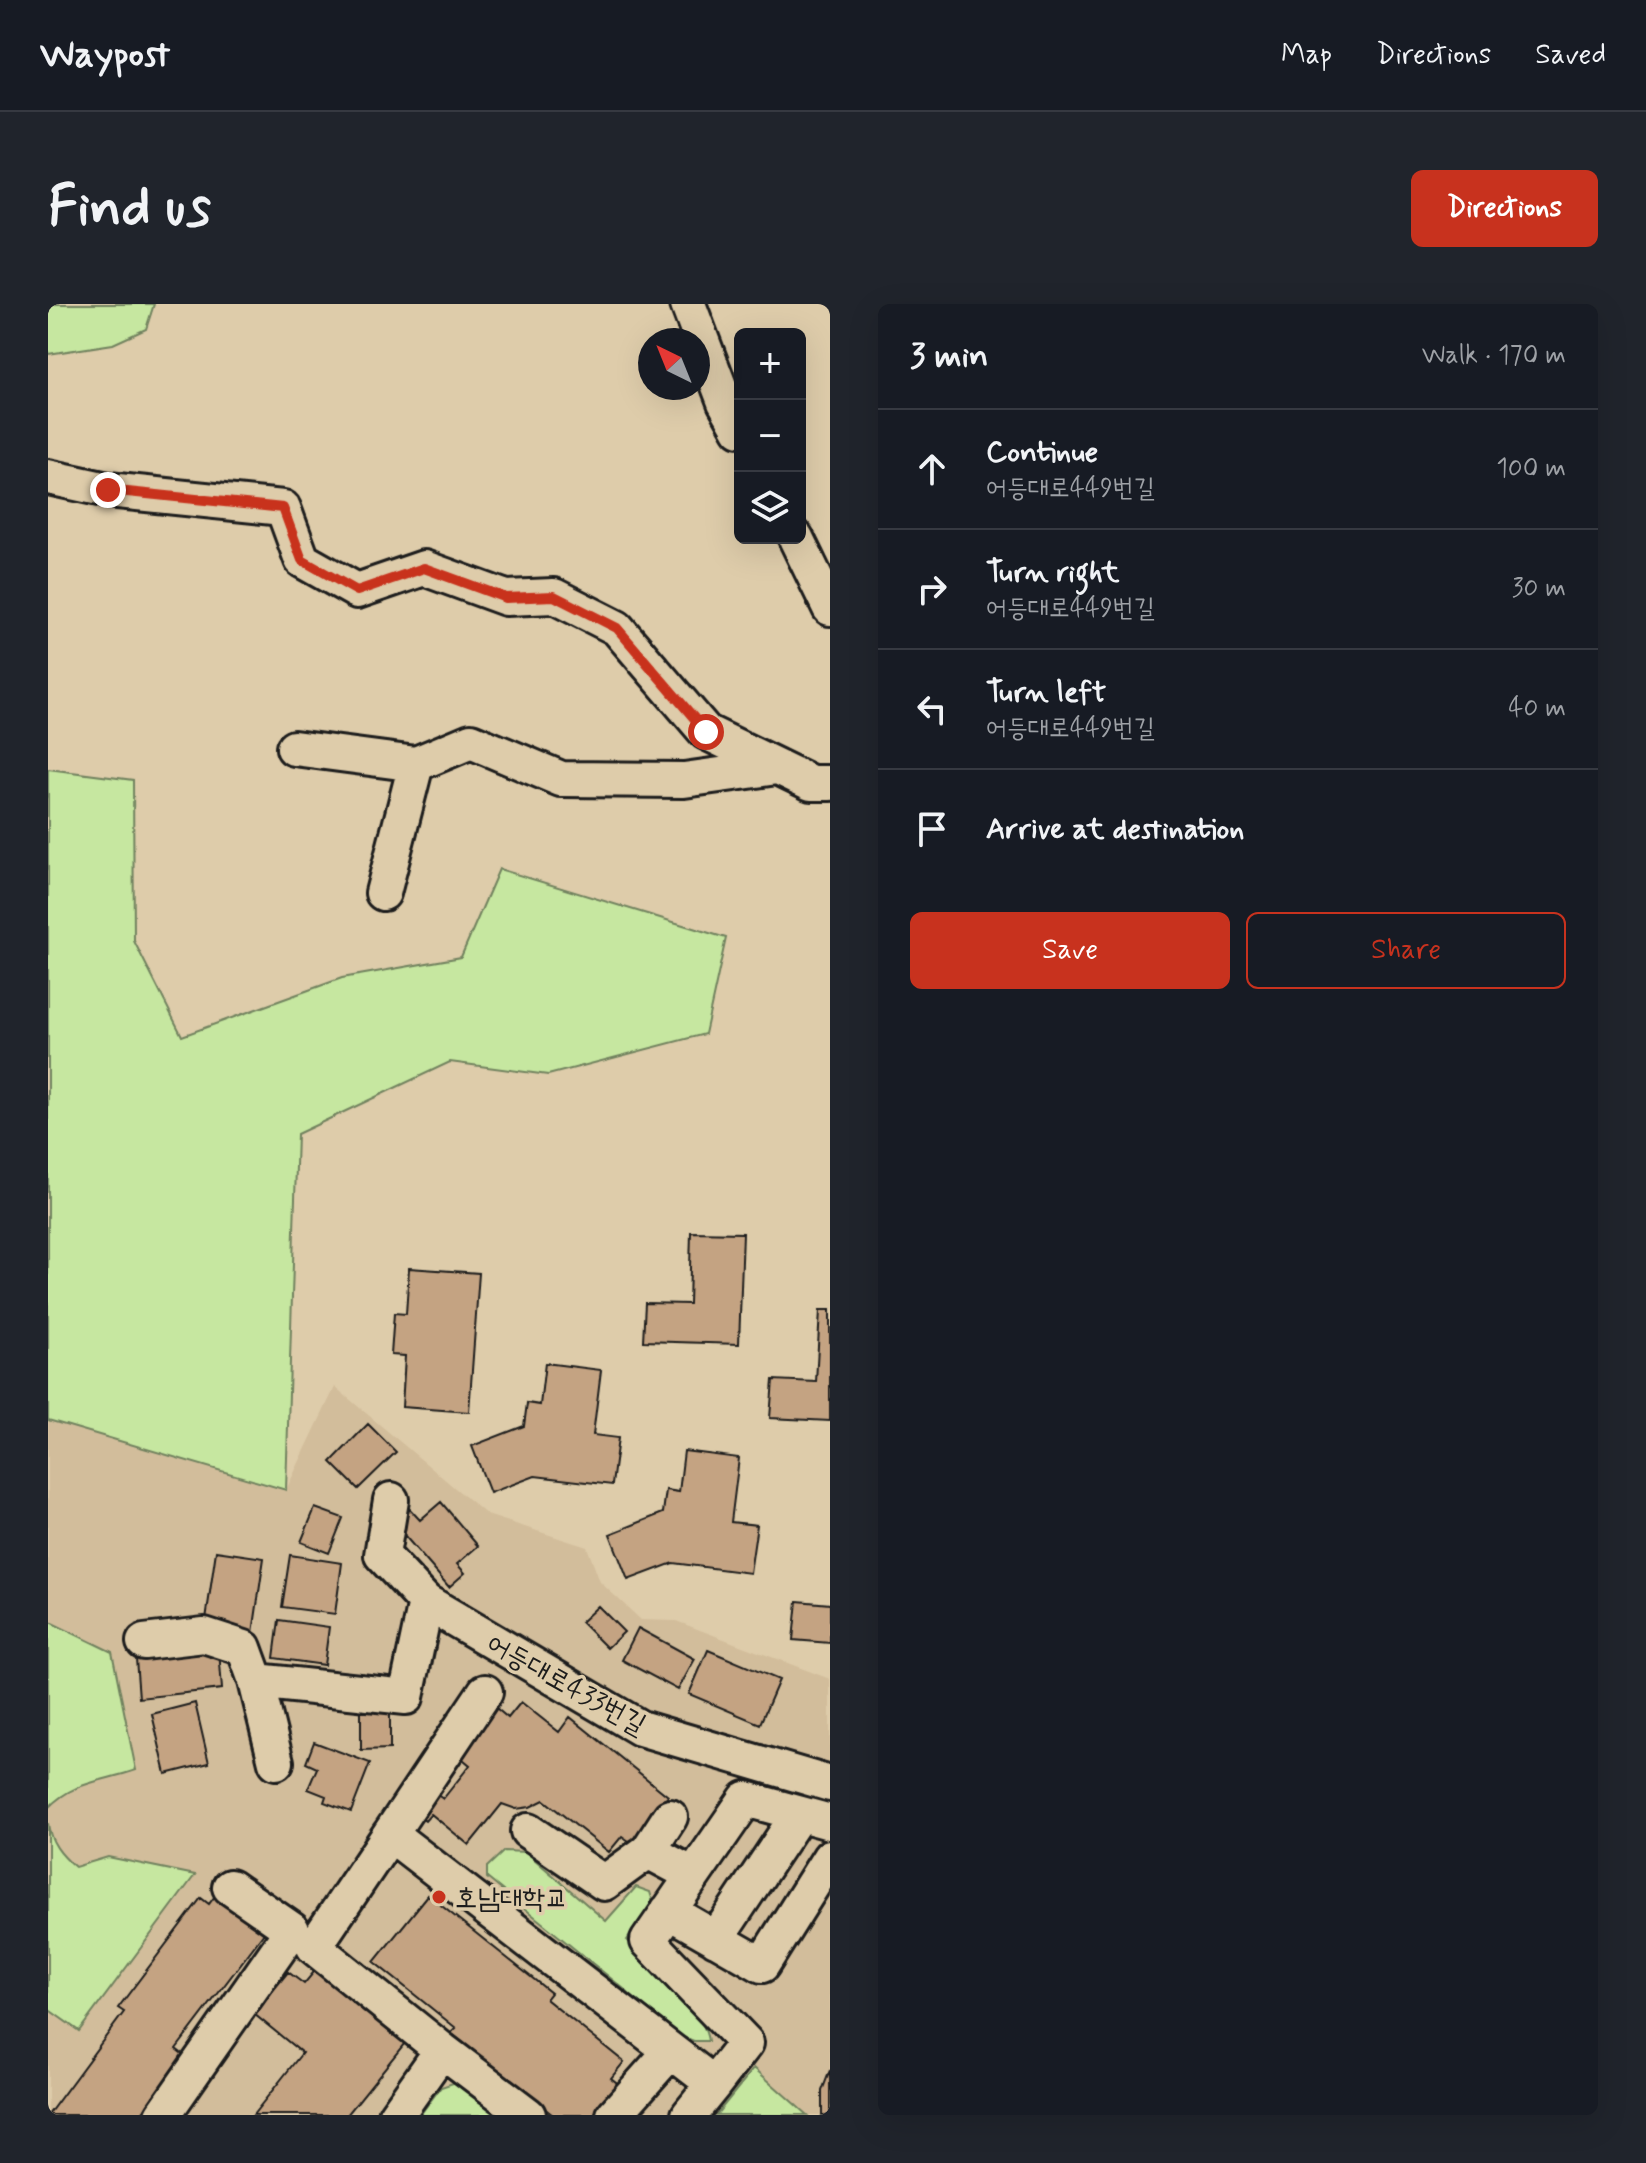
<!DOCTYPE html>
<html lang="en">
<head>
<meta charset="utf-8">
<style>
  body { margin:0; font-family:Mynerve,"Poor Story",sans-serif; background:#20242c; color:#f1f3f6 }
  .controls { position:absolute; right:24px; top:24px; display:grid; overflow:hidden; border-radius:12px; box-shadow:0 8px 32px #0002 }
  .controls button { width:72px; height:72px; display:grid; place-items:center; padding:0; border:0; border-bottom:2px solid #363941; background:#171b24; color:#f1f3f6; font:40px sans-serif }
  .compass { position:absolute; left:590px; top:24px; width:72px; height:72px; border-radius:50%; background:#171b24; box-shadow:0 8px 32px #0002; rotate:317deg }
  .stop { position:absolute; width:24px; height:24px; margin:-18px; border:6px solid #c8321e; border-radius:50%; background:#fff }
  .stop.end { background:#c8321e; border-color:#fff; box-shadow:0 2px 8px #0008 }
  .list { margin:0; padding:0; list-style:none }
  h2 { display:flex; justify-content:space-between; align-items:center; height:104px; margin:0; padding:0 32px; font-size:34px }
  h2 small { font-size:26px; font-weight:400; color:#9ea1a6 }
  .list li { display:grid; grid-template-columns:52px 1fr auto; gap:24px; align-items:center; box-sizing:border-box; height:120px; padding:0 32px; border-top:2px solid #363941 }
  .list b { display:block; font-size:30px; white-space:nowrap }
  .list p { margin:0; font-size:26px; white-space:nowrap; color:#9ea1a6 }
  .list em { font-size:26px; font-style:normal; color:#9ea1a6 }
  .actions { display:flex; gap:16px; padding:24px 32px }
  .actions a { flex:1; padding:18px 0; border:2px solid #c8321e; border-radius:12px; text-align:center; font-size:28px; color:#c8321e }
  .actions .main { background:#c8321e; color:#fff }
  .icon { flex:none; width:44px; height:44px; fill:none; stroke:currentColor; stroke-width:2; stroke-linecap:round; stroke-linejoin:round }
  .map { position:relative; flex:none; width:782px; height:1811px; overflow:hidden; border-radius:12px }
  header { display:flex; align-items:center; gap:48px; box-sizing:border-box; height:112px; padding:0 40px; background:#171b24; border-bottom:2px solid #363941 }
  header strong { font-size:38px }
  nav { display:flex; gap:44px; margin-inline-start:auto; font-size:28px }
  .intro { display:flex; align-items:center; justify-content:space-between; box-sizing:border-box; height:192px; padding:0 48px }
  h1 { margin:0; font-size:56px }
  .button { padding:20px 36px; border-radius:12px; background:#c8321e; color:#fff; font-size:28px; font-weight:700 }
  main { display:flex; gap:48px; padding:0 48px }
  aside { flex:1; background:#171b24; border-radius:12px; box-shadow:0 8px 32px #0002 }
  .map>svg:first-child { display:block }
  .built { fill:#d2bd9b }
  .green { fill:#c6e7a0; stroke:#71825e; stroke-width:2 }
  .building { fill:#c4a382; stroke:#1c1c1c; stroke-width:2 }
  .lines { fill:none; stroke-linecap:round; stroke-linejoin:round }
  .minor-casing { stroke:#1c1c1c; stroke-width:40 }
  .minor { stroke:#deccaa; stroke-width:34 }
  .route { stroke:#c8321e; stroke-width:10 }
  .poi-dot { fill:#c8321e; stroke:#deccaa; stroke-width:3 }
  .labels { text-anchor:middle; stroke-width:7; stroke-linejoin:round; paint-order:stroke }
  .street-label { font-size:28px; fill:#1c1c1c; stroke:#deccaa }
  .poi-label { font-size:28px; fill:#1c1c1c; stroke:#deccaa; text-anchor:start }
</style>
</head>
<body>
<header>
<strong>Waypost</strong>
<nav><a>Map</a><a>Directions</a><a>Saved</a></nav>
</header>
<div class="intro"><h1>Find us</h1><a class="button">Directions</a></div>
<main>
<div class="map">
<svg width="782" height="1811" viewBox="0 0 782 1811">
  <rect width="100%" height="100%" fill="#deccaa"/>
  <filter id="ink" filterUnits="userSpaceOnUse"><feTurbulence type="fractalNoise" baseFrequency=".0125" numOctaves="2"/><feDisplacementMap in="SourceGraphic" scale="16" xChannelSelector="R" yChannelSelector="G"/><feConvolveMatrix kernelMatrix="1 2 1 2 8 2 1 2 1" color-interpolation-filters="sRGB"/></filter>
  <g filter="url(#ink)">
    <path class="built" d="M287 1083 439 1211 539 1243 552 1278 593 1316 628 1317 782 1375V1811H0V1116L238 1186Z"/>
    <path class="green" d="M0 0H106L98 25 65 40 0 50Z
      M0 465 85 476 86 637 134 732 294 674 413 653 451 565 678 634 657 730 500 771 402 758 249 830 238 1186 0 1116Z
      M0 1317 64 1348 88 1466C53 1478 26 1477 0 1504Z
      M0 1519C2 1538 13 1551 27 1563L60 1553 147 1571 31 1727 0 1705Z
      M456 1547 478 1548 558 1617 588 1583 602 1588 605 1598 579 1636C605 1661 655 1702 660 1737H646L619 1727 576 1685 439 1574V1563Z
      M706 1764 759 1811H668Z
      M414 1776 458 1811H372L393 1783Z"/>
    <path class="building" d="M643 928 695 929 691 1040 595 1037 597 999 641 1000Z
      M361 964 431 969 421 1108 354 1103 357 1052 343 1051 346 1009 358 1010Z
      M772 1006H782V1117L722 1114 725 1076 768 1078Z
      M497 1059 553 1066 545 1131 570 1134 564 1181 487 1172 442 1189 424 1142 476 1122 479 1099 492 1101Z
      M320 1120 348 1148 310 1185 283 1158Z
      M636 1147 691 1154 683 1218 709 1221 702 1269 625 1259 580 1276 562 1230 615 1209 618 1186 631 1188Z
      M393 1198 430 1242 409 1260 417 1269 401 1283 343 1216 359 1202 372 1216Z
      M267 1204 295 1214 281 1249 253 1238Z
      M168 1247 216 1254 205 1329 157 1322Z
      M242 1251 294 1259 287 1310 234 1303Z
      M749 1297 782 1300V1339L745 1336Z
      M550 1302 576 1328 559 1344 533 1318Z
      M231 1316 281 1323 276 1361 226 1354Z
      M590 1324 647 1355 630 1386 574 1356Z
      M171 1346 174 1385 91 1394 88 1355Z
      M660 1346 731 1376 712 1420 641 1390Z
      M473 1398 511 1428 522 1413 620 1492 591 1534 581 1537 574 1532 561 1548 496 1496 482 1503 468 1505 454 1500 421 1541 383 1510 377 1517 368 1510 385 1488 395 1495 422 1461 404 1446 442 1399 460 1414Z
      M147 1399 161 1459 118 1470 104 1410Z
      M342 1407V1445L313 1446V1408Z
      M266 1438 322 1459 303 1508 276 1498 278 1492 260 1485 269 1464 258 1459Z
      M380 1591 503 1689 498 1695 576 1758 563 1774 573 1782 550 1811H505L403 1729 408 1724 326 1658Z
      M167 1592 177 1600 201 1608 196 1614 216 1629 128 1745 137 1752 92 1811H0L76 1708 70 1704 153 1594 161 1600Z
      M275 1657 365 1729 299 1811H205L254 1749 206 1710 240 1668 256 1680Z
      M782 1766V1811H774V1787Z"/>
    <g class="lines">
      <g class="minor-casing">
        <path id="minor" d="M640 0 677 98 692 125
          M0 173 60 186 235 204 254 256 309 287 376 264 458 294 506 292 569 324 658 428 763 479H782
          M748 234 782 304
          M246 444 368 460 423 437 513 475 636 476 729 463
          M335 589 368 460
          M343 1196 334 1251 378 1298 592 1424 782 1480
          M96 1338 156 1331 196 1344 208 1377 358 1393 378 1298
          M208 1377 228 1458
          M480 1527 556 1579 600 1547 645 1571
          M342 1530 437 1388
          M600 1547 622 1513
          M620 1607 714 1661 782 1553
          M668 1635 751 1510
          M115 1811 244 1626 182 1583
          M348 1811 394 1746
          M480 1811 394 1746 266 1643 342 1530 666 1780 698 1739 600 1637 698 1495 782 1518
          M566 1811 623 1747
          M641 1811 666 1780"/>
      </g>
      <use href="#minor" class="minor"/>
    </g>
  </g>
  <g class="lines" filter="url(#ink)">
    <path class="route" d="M60 186 235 204 254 256 309 287 376 264 458 294 506 292 569 324 658 428"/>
  </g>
  <circle class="poi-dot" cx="391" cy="1593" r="8"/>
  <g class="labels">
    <g class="street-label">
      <text transform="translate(519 1379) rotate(29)" y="10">어등대로433번길</text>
    </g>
    <g class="poi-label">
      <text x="407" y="1603">호남대학교</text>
    </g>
  </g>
</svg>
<div class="controls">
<button>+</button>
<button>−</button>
<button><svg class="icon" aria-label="layers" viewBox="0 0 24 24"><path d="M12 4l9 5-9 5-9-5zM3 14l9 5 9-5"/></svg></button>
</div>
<svg class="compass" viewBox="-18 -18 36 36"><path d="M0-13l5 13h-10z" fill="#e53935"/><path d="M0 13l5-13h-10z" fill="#9ea1a6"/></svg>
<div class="stop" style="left:658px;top:428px"></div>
<div class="stop end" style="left:60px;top:186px"></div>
</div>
<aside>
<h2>3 min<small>Walk · 170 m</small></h2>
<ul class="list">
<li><svg class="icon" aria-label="ahead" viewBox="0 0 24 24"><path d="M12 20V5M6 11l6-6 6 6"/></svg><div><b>Continue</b><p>어등대로449번길</p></div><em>100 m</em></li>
<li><svg class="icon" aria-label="right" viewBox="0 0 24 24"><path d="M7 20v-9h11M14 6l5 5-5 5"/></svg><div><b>Turn right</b><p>어등대로449번길</p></div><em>30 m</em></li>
<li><svg class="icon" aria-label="left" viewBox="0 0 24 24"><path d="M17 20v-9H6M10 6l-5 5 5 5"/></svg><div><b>Turn left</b><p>어등대로449번길</p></div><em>40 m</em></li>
<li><svg class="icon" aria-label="arrive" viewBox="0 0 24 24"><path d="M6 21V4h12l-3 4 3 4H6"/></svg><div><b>Arrive at destination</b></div></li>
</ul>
<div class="actions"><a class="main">Save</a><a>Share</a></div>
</aside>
</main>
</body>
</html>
